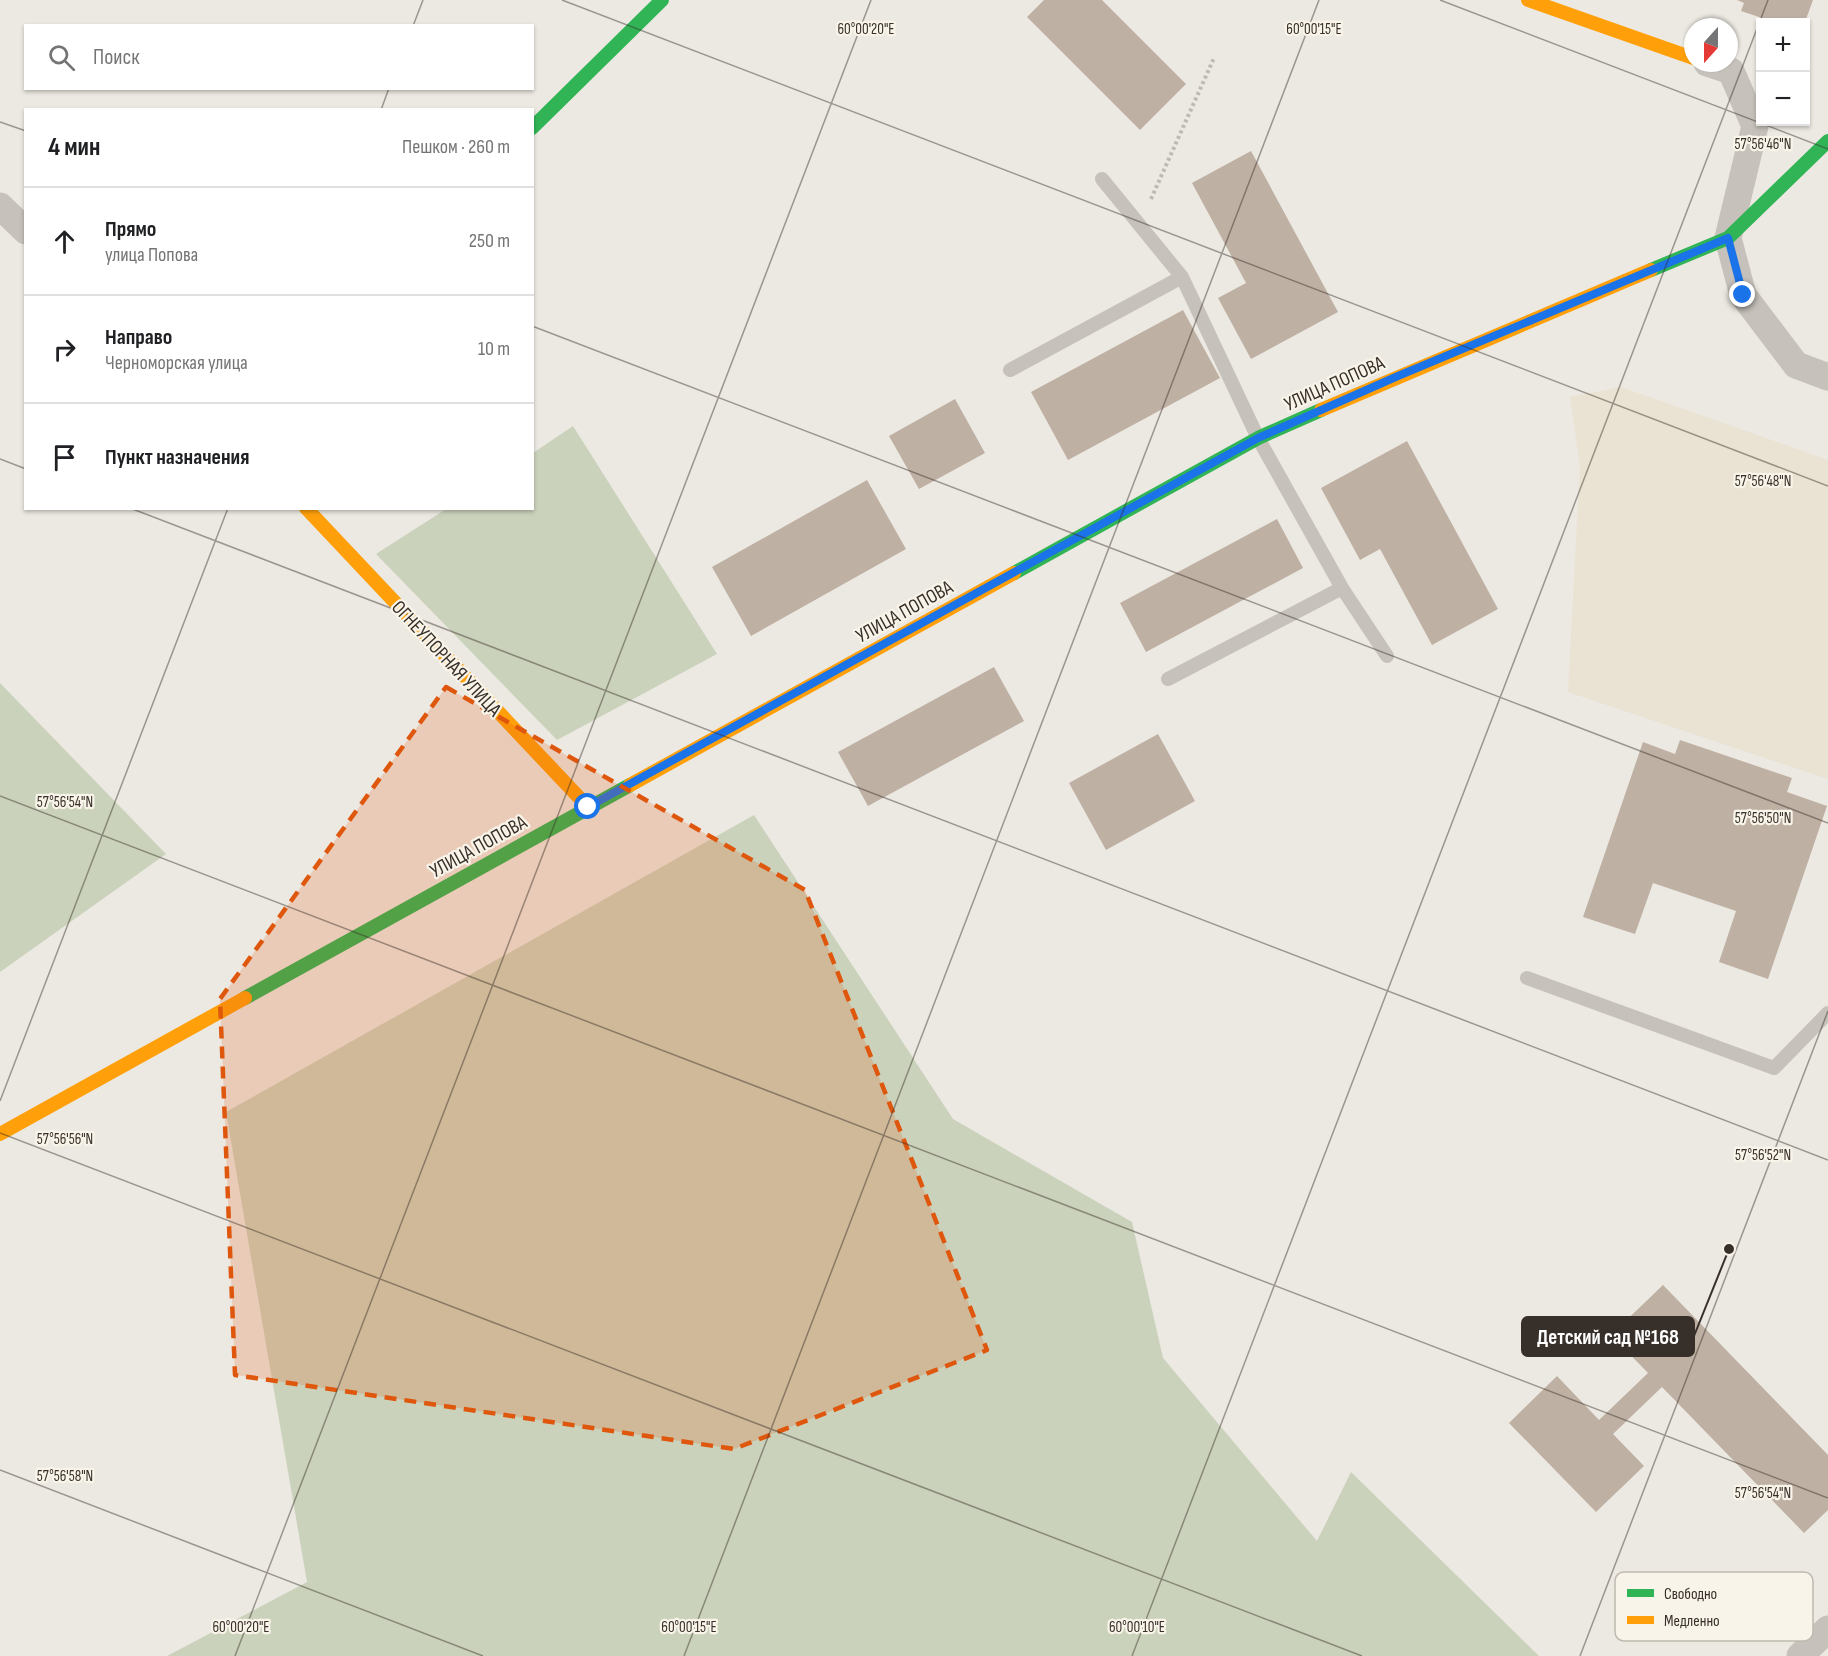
<!DOCTYPE html>
<html lang="ru">
<head>
<meta charset="utf-8">
<style>
  body { margin:0; font-family:"Sofia Sans Condensed",sans-serif; background:#f2f2f2; color:#202124 }
  .controls { position:absolute; right:18px; top:18px; display:grid; overflow:hidden; border-radius:0px; box-shadow:0 2px 4px #0004 }
  .controls button { width:54px; height:54px; display:grid; place-items:center; padding:0; border:0; border-bottom:2px solid #e0e0e0; background:#fff; color:#202124; font:30px sans-serif }
  .compass { position:absolute; left:1684px; top:18px; width:54px; height:54px; border-radius:50%; background:#fff; box-shadow:0 2px 4px #0004; rotate:201deg }
  .stop { position:absolute; width:18px; height:18px; margin:-14px; border:4px solid #1a73e8; border-radius:50%; background:#fff }
  .stop.end { background:#1a73e8; border-color:#fff; box-shadow:0 2px 6px #0008 }
  .list { margin:0; padding:0; list-style:none }
  h2 { display:flex; justify-content:space-between; align-items:center; height:78px; margin:0; padding:0 24px; font-size:26px }
  h2 small { font-size:20px; font-weight:400; color:#757577 }
  .list li { display:grid; grid-template-columns:39px 1fr auto; gap:18px; align-items:center; box-sizing:border-box; height:108px; padding:0 24px; border-top:2px solid #e0e0e0 }
  .list b { display:block; font-size:22px; white-space:nowrap }
  .list p { margin:0; font-size:20px; white-space:nowrap; color:#757577 }
  .list em { font-size:20px; font-style:normal; color:#757577 }
  .icon { flex:none; width:33px; height:33px; fill:none; stroke:currentColor; stroke-width:2; stroke-linecap:round; stroke-linejoin:round }
  .map { position:relative; flex:none; width:1828px; height:1656px; overflow:hidden }
  .search { position:absolute; background:#fff; box-shadow:0 2px 4px #0004; left:24px; top:24px; width:510px; height:66px; display:flex; align-items:center; gap:15px; box-sizing:border-box; padding:0 21px; border-radius:0px; color:#757577; font-size:22px }
  .panel { position:absolute; background:#fff; box-shadow:0 2px 4px #0004; left:24px; top:108px; width:510px; height:402px; border-radius:0px }
  .map>svg:first-child { display:block }
  .green { fill:#cbd2bc }
  .plaza { fill:#eae2d2 }
  .building { fill:#bfb0a4 }
  .lines { fill:none; stroke-linecap:round; stroke-linejoin:round }
  .path { stroke:#beb9b3; stroke-width:4; stroke-dasharray:3 3; stroke-linecap:butt }
  .lane { stroke:#c6c1ba; stroke-width:14 }
  .street { stroke:#c6c1ba; stroke-width:27 }
  .fast { stroke:#30b455; stroke-width:14 }
  .slow { stroke:#ff9f0a; stroke-width:14 }
  .route { stroke:#1a73e8; stroke-width:8 }
  .marked { fill:#df570d; fill-opacity:0.2; stroke:#df570d; stroke-width:4.5; stroke-dasharray:12 8; stroke-linejoin:round }
  .ticks { fill:none; stroke:#372f29; stroke-width:1.5; stroke-opacity:0.45 }
  .labels { text-anchor:middle; stroke-width:4.5; stroke-linejoin:round; paint-order:stroke }
  .street-label { font-size:20px; fill:#372f29; stroke:#f9f4e9 }
  .key { fill:#f9f4e9; stroke:#bfb9af; stroke-width:1.5 }
  .key-label { font-size:16px; fill:#372f29 }
  .ticks-label { font-size:15px; text-anchor:middle; fill:#372f29; stroke:#f9f4e9; stroke-width:4.5; stroke-linejoin:round; paint-order:stroke }
  .leader { fill:none; stroke:#372f29; stroke-width:2 }
  .callout-dot { fill:#372f29; stroke:#f9f4e9; stroke-width:2 }
  .callout { fill:#372f29; stroke:#372f29; stroke-width:2 }
  .callout-label { font-size:21px; text-anchor:middle; font-weight:bold; fill:#fff }
</style>
</head>
<body>
<div class="map">
<svg width="1828" height="1656" viewBox="0 0 1828 1656">
  <rect width="100%" height="100%" fill="#ece9e2"/>
  <path class="green" d="M573 426 717 654 557 740 376 554 446 509 532 508 533 453Z
    M0 683 166 854 0 972Z
    M754 815 953 1119 1132 1222 1163 1358 1317 1541 1351 1472 1539 1656H167L307 1582 226 1112Z"/>
  <path class="plaza" d="M1621 387 1828 460V779L1568 692 1580 466 1570 397Z"/>
  <path class="building" d="M1044 0H1102L1186 84 1140 130 1027 17Z
    M1737 0H1813L1805 22H1774L1741 11 1744 3Z
    M1251 151 1338 312 1251 359 1218 298 1246 283 1192 183Z
    M1183 310 1220 378 1068 460 1031 392Z
    M955 399 985 453 919 489 889 436Z
    M1407 441 1498 609 1432 645 1380 549 1360 560 1321 488Z
    M867 480 906 549 751 636 712 567Z
    M1277 519 1303 568 1146 652 1120 603Z
    M994 667 1024 721 868 806 838 752Z
    M1158 734 1195 801 1106 850 1069 783Z
    M1680 740 1792 778 1787 792 1827 806 1768 979 1719 962 1736 911 1653 883 1635 934 1583 917 1643 742 1675 754Z
    M1663 1285 1828 1455V1510L1804 1533 1662 1387 1613 1434 1644 1466 1596 1512 1509 1423 1557 1376 1599 1420 1648 1373 1611 1335Z"/>
  <g class="lines">
    <path class="path" d="M1151 199 1214 58"/>
    <path class="lane" d="M1102 179 1182 277
      M1010 370 1182 277 1258 438 1342 588 1168 679
      M1342 588 1387 656
      M1527 978 1774 1068 1828 1013"/>
    <path class="street" d="M1707 63 1731 71 1755 126 1728 238 1743 295 1796 365 1828 377
      M0 206 26 231
      M1800 1656 1828 1629"/>
    <path class="fast" d="M532 128 662 0
      M1651 270 1728 238 1828 141
      M1014 573 1258 438 1321 410
      M245 998 630 785"/>
    <path class="slow" d="M1528 0 1693 58
      M1321 410 1651 270
      M306 508 588 807
      M630 785 1014 573
      M0 1134 245 998"/>
  </g>
  <g class="lines">
    <path class="route" d="M588 807 1258 438 1398 376 1728 238 1743 295"/>
  </g>
  <path class="marked" d="M446 687 805 890 987 1350 734 1449 235 1375 220 999Z"/>
  <path class="ticks" d="M562 0 1828 486M1440 0 1828 149M413 26 423 0M381 110 389 88M0 122 26 131M532 326 1828 823M0 459 26 469M130 508 1828 1160M0 796 1828 1498M0 1101 228 508M0 1133 1362 1656M0 1470 483 1656M235 1656 871 0M684 1656 1319 0M1132 1656 1768 0M1580 1656 1828 1011"/>
  <g class="labels">
    <g class="street-label">
      <text transform="translate(1334 383) rotate(-24)" y="7">УЛИЦА ПОПОВА</text>
      <text transform="translate(904 611) rotate(-29)" y="7">УЛИЦА ПОПОВА</text>
      <text transform="translate(447 658) rotate(47)" y="7">ОГНЕУПОРНАЯ УЛИЦА</text>
      <text transform="translate(478 846) rotate(-29)" y="7">УЛИЦА ПОПОВА</text>
    </g>
  </g>
  <rect x="1615" y="1572" width="198" height="69" rx="9" class="key"/>
  <rect x="1627" y="1589" width="27" height="8" fill="#30b455"/>
  <rect x="1627" y="1616" width="27" height="8" fill="#ff9f0a"/>
  <g class="key-label">
    <text x="1664" y="1599">Свободно</text>
    <text x="1664" y="1626">Медленно</text>
  </g>
  <g class="ticks-label">
    <text x="866" y="34">60°00'20"E</text>
    <text x="1314" y="34">60°00'15"E</text>
    <text x="1763" y="149">57°56'46"N</text>
    <text x="1763" y="486">57°56'48"N</text>
    <text x="65" y="807">57°56'54"N</text>
    <text x="1763" y="823">57°56'50"N</text>
    <text x="65" y="1144">57°56'56"N</text>
    <text x="1763" y="1160">57°56'52"N</text>
    <text x="65" y="1481">57°56'58"N</text>
    <text x="1763" y="1498">57°56'54"N</text>
    <text x="241" y="1632">60°00'20"E</text>
    <text x="689" y="1632">60°00'15"E</text>
    <text x="1137" y="1632">60°00'10"E</text>
  </g>
  <path class="leader" d="M1729 1249L1694 1336"/>
  <circle class="callout-dot" cx="1729" cy="1249" r="6"/>
  <rect class="callout" x="1522" y="1317" width="172" height="39" rx="6"/>
  <g class="callout-label">
    <text x="1608" y="1344">Детский сад №168</text>
  </g>
</svg>
<div class="controls">
<button>+</button>
<button>−</button>
</div>
<svg class="compass" viewBox="-18 -18 36 36"><path d="M0-13l5 13h-10z" fill="#e53935"/><path d="M0 13l5-13h-10z" fill="#757577"/></svg>
<div class="stop" style="left:588px;top:807px"></div>
<div class="stop end" style="left:1743px;top:295px"></div>
<div class="search"><svg class="icon" aria-label="search" viewBox="0 0 24 24"><circle cx="10" cy="10" r="6"/><path d="M15 15l6 6"/></svg>Поиск</div>
<section class="panel">
<h2>4 мин<small>Пешком · 260 m</small></h2>
<ul class="list">
<li><svg class="icon" aria-label="ahead" viewBox="0 0 24 24"><path d="M12 20V5M6 11l6-6 6 6"/></svg><div><b>Прямо</b><p>улица Попова</p></div><em>250 m</em></li>
<li><svg class="icon" aria-label="right" viewBox="0 0 24 24"><path d="M7 20v-9h11M14 6l5 5-5 5"/></svg><div><b>Направо</b><p>Черноморская улица</p></div><em>10 m</em></li>
<li><svg class="icon" aria-label="arrive" viewBox="0 0 24 24"><path d="M6 21V4h12l-3 4 3 4H6"/></svg><div><b>Пункт назначения</b></div></li>
</ul>
</section>
</div>
</body>
</html>
